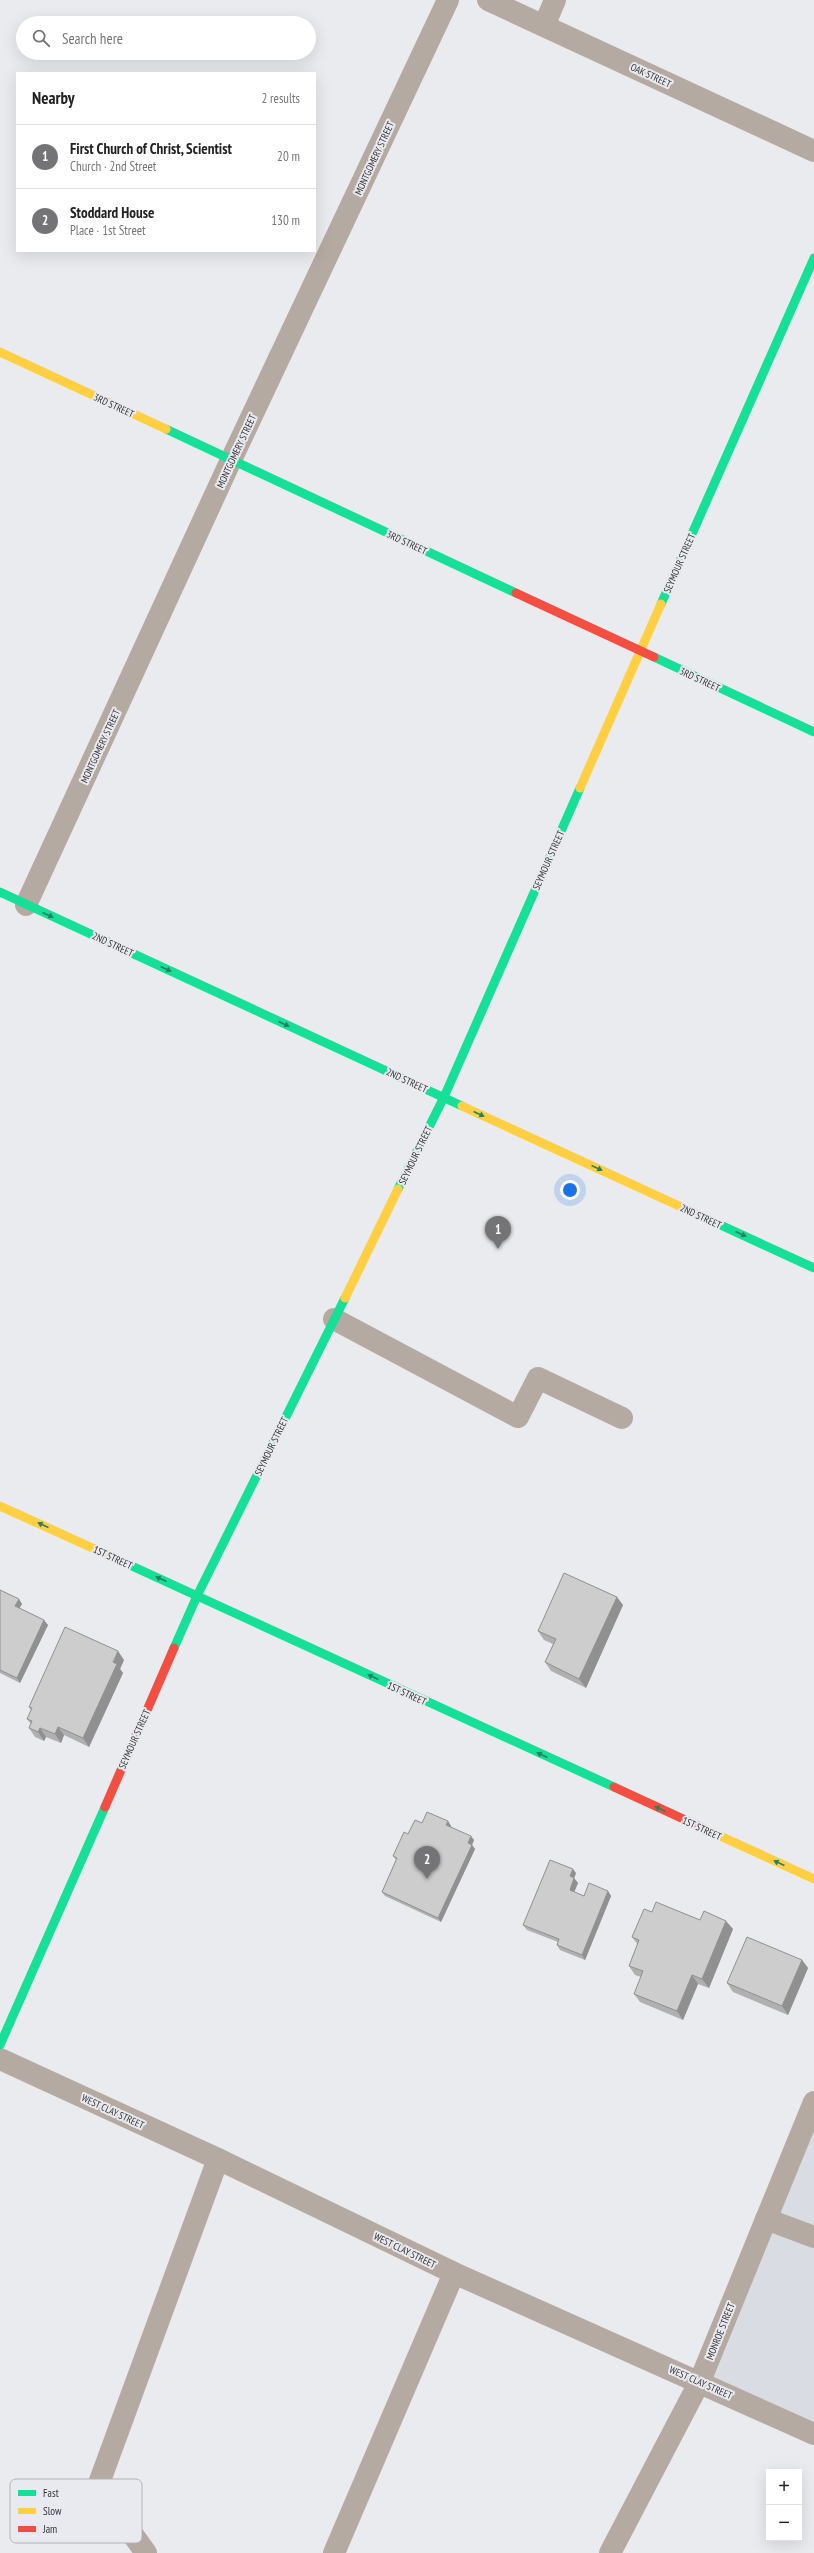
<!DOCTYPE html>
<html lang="en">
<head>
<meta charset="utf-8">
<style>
  body { margin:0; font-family:"PT Sans Narrow",sans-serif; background:#f6f6f6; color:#222 }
  .controls { position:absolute; right:12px; bottom:12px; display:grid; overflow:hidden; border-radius:0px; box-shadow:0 4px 16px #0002 }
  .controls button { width:36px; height:36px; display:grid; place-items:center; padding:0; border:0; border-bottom:1px solid #e0e0e0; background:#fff; color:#222; font:20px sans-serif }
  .you { position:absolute; left:570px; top:1190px; width:14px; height:14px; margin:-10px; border:3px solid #fff; border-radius:50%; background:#1a73e8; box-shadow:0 0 0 6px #1a73e833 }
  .badge { display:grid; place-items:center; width:26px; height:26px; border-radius:50%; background:#747476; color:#fff; font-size:13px; font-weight:700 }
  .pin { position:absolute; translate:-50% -33px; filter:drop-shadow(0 1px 2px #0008) }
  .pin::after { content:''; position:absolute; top:21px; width:14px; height:12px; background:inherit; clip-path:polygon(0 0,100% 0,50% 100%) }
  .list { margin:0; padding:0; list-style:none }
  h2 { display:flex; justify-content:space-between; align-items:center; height:52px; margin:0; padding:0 16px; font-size:17px }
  h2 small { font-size:13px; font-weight:400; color:#767676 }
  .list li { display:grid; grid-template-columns:26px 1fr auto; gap:12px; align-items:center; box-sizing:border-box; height:64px; padding:0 16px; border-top:1px solid #e0e0e0 }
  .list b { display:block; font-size:15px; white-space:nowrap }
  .list p { margin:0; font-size:13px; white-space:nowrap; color:#767676 }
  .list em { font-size:13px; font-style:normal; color:#767676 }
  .icon { flex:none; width:22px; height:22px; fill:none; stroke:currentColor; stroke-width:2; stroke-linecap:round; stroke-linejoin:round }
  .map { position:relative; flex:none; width:814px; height:2553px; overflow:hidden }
  .search { position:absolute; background:#fff; box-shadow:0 4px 16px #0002; left:16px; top:16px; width:300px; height:44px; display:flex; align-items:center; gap:10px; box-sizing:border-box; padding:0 14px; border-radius:22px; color:#767676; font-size:15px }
  .panel { position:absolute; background:#fff; box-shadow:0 4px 16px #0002; left:16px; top:72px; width:300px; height:180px; border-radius:0px }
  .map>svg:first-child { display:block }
  .built { fill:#d9dce3 }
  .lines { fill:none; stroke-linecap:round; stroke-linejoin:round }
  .lane { stroke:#b5aaa1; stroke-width:22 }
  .street { stroke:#b5aaa1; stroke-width:22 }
  .fast { stroke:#16e098; stroke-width:9 }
  .slow { stroke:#ffcf43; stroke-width:9 }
  .jam { stroke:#f24e42; stroke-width:9 }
  .wall { fill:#b0b0b1 }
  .shaded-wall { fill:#909090 }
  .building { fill:#cdcdce; stroke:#909090 }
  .oneway { fill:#268162 }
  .labels { text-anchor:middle; stroke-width:4; stroke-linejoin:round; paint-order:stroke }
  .street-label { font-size:10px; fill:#343436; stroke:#e9eaef }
  .key { fill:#e9eaef; stroke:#b3b3b8; stroke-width:1 }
  .key-label { font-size:11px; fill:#343436 }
</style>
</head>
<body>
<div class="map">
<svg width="814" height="2553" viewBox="0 0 814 2553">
  <rect width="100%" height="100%" fill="#eaebee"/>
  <path class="built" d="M814 2102V2434L700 2381Z"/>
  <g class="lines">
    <path class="lane" d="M334 1319 518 1417 538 1378 622 1418
      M766 2219 814 2237
      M146 2553 98 2486 218 2159
      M334 2553 454 2273"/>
    <path class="street" d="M488 0 814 151
      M544 26 555 0
      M26 905 231 460 448 0
      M0 2059 218 2159 454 2273 814 2434
      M610 2553 700 2381 814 2102"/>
    <path class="fast" d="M166 429 516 593
      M661 604 814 258
      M654 657 814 732
      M0 892 462 1106
      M398 1189 444 1097 580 788
      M714 1222 814 1268
      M110 1556 614 1787
      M174 1648 197 1596 345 1298
      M0 2045 105 1807"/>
    <path class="slow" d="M0 352 166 429
      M580 788 661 604
      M462 1106 714 1222
      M345 1298 398 1189
      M0 1506 110 1556
      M705 1829 814 1879"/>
    <path class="jam" d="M516 593 654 657
      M614 1787 705 1829
      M105 1807 174 1648"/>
  </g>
  <path class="wall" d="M0 1590 22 1604 19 1608 48 1625 20 1683 0 1673Z
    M623 1605 586 1688 551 1671 545 1662 553 1644 544 1640 538 1631Z
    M124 1660 120 1669 123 1673 89 1747 64 1735 61 1743 46 1737 44 1741 35 1737 29 1728 31 1724 27 1719 31 1710 29 1707Z
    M448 1821 451 1826V1827L474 1840 472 1845 475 1849 441 1922 385 1896 382 1892 396 1860 393 1856 408 1834Z
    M576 1873 574 1878 578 1883 574 1892 584 1896 608 1891 611 1896 585 1960 560 1950 557 1945 558 1942 527 1930 523 1925Z
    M652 1912 700 1920 733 1929 709 1988 698 1984 683 2020 640 2002 634 1994 641 1977 635 1975 629 1966 638 1945 632 1937Z
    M802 1960 808 1968 788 2015 733 1992 727 1983Z"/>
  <path class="shaded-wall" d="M617 1597 623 1605 586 1688 579 1679Z
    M19 1599 22 1604 18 1611 15 1606Z
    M44 1620 48 1625 20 1683 17 1678Z
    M118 1651 124 1660 120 1669 123 1673 89 1747 83 1738Z
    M58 1727 64 1735 61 1743 55 1734Z
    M40 1728 46 1737 44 1741 38 1732Z
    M448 1821 451 1826 450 1829 446 1825Z
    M471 1836 474 1840 472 1845 475 1849 441 1922 438 1918Z
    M573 1869 576 1873 573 1881 570 1876Z
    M574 1878 578 1883 573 1895 570 1890Z
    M608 1891 611 1896 585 1960 582 1955Z
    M726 1921 733 1929 709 1988 702 1979Z
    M802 1960 808 1968 788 2015 782 2006Z
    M692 1975 698 1984 683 2020 677 2011Z"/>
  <path class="building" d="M564 1573 617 1597 579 1679 545 1662 556 1639 538 1631Z
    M0 1590 19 1599 15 1606 44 1620 17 1678 0 1670Z
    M65 1627 118 1651 113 1662 117 1664 83 1738 58 1727 55 1734 40 1728 38 1732 29 1728 32 1721 27 1719 32 1708 29 1707Z
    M427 1812 448 1821 446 1825 471 1836 468 1843 472 1845 438 1918 382 1892 397 1858 393 1856 404 1832 408 1834 415 1820 422 1823Z
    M550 1860 573 1869 570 1876 574 1878 570 1890 584 1896 589 1883 608 1891 582 1955 557 1945 559 1939 523 1925Z
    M656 1902 700 1920 704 1911 726 1921 702 1979 692 1975 677 2011 634 1994 643 1971 629 1966 639 1940 632 1937 644 1909 652 1912Z
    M747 1937 802 1960 782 2006 727 1983Z"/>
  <defs><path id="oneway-solid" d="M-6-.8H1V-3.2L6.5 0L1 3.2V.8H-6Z"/></defs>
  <g class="oneway">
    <use href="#oneway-solid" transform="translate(48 915) rotate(25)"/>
    <use href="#oneway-solid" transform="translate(166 969) rotate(25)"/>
    <use href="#oneway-solid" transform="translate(284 1024) rotate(25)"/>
    <use href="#oneway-solid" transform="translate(479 1114) rotate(25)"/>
    <use href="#oneway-solid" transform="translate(597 1168) rotate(25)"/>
    <use href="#oneway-solid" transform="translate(741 1234) rotate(25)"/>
    <use href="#oneway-solid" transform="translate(43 1525) rotate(-155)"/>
    <use href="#oneway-solid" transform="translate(161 1579) rotate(-155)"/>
    <use href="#oneway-solid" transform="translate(373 1677) rotate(-155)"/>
    <use href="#oneway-solid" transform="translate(542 1755) rotate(-155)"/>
    <use href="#oneway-solid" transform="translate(660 1809) rotate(-155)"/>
    <use href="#oneway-solid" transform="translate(779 1863) rotate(-155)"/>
  </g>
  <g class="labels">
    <g class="street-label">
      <text transform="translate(651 75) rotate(25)" y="4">OAK STREET</text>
      <text transform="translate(374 158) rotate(-65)" y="4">MONTGOMERY STREET</text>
      <text transform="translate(114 405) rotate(25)" y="4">3RD STREET</text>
      <text transform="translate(236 451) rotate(-65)" y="4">MONTGOMERY STREET</text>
      <text transform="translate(407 542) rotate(25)" y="4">3RD STREET</text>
      <text transform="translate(679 563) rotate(-66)" y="4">SEYMOUR STREET</text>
      <text transform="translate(700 679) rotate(25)" y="4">3RD STREET</text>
      <text transform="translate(100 746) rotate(-65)" y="4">MONTGOMERY STREET</text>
      <text transform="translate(548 860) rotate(-66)" y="4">SEYMOUR STREET</text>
      <text transform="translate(113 944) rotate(25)" y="4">2ND STREET</text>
      <text transform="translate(407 1080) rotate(25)" y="4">2ND STREET</text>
      <text transform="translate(415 1155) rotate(-64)" y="4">SEYMOUR STREET</text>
      <text transform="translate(701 1216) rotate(25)" y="4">2ND STREET</text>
      <text transform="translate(271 1446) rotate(-64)" y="4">SEYMOUR STREET</text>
      <text transform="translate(113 1557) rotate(25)" y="4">1ST STREET</text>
      <text transform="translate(407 1693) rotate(25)" y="4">1ST STREET</text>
      <text transform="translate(134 1739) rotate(-66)" y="4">SEYMOUR STREET</text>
      <text transform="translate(702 1828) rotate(25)" y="4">1ST STREET</text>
      <text transform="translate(113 2111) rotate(25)" y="4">WEST CLAY STREET</text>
      <text transform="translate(405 2250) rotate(26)" y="4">WEST CLAY STREET</text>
      <text transform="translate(720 2331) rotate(-68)" y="4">MONROE STREET</text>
      <text transform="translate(701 2382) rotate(24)" y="4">WEST CLAY STREET</text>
    </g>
  </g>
  <rect x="10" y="2479" width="132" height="64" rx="6" class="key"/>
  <rect x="18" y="2490" width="18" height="6" fill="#16e098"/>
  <rect x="18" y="2508" width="18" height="6" fill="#ffcf43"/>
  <rect x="18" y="2526" width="18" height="6" fill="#f24e42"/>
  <g class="key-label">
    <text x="43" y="2497">Fast</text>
    <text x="43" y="2515">Slow</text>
    <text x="43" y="2533">Jam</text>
  </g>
</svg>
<div class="controls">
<button>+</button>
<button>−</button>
</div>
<div class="you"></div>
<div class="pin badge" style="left:498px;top:1249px">1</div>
<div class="pin badge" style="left:427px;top:1879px">2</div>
<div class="search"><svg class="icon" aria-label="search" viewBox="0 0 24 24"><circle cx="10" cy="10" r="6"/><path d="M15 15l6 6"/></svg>Search here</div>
<section class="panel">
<h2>Nearby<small>2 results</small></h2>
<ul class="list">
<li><span class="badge">1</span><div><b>First Church of Christ, Scientist</b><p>Church · 2nd Street</p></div><em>20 m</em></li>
<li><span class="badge">2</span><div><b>Stoddard House</b><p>Place · 1st Street</p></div><em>130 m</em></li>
</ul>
</section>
</div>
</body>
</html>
